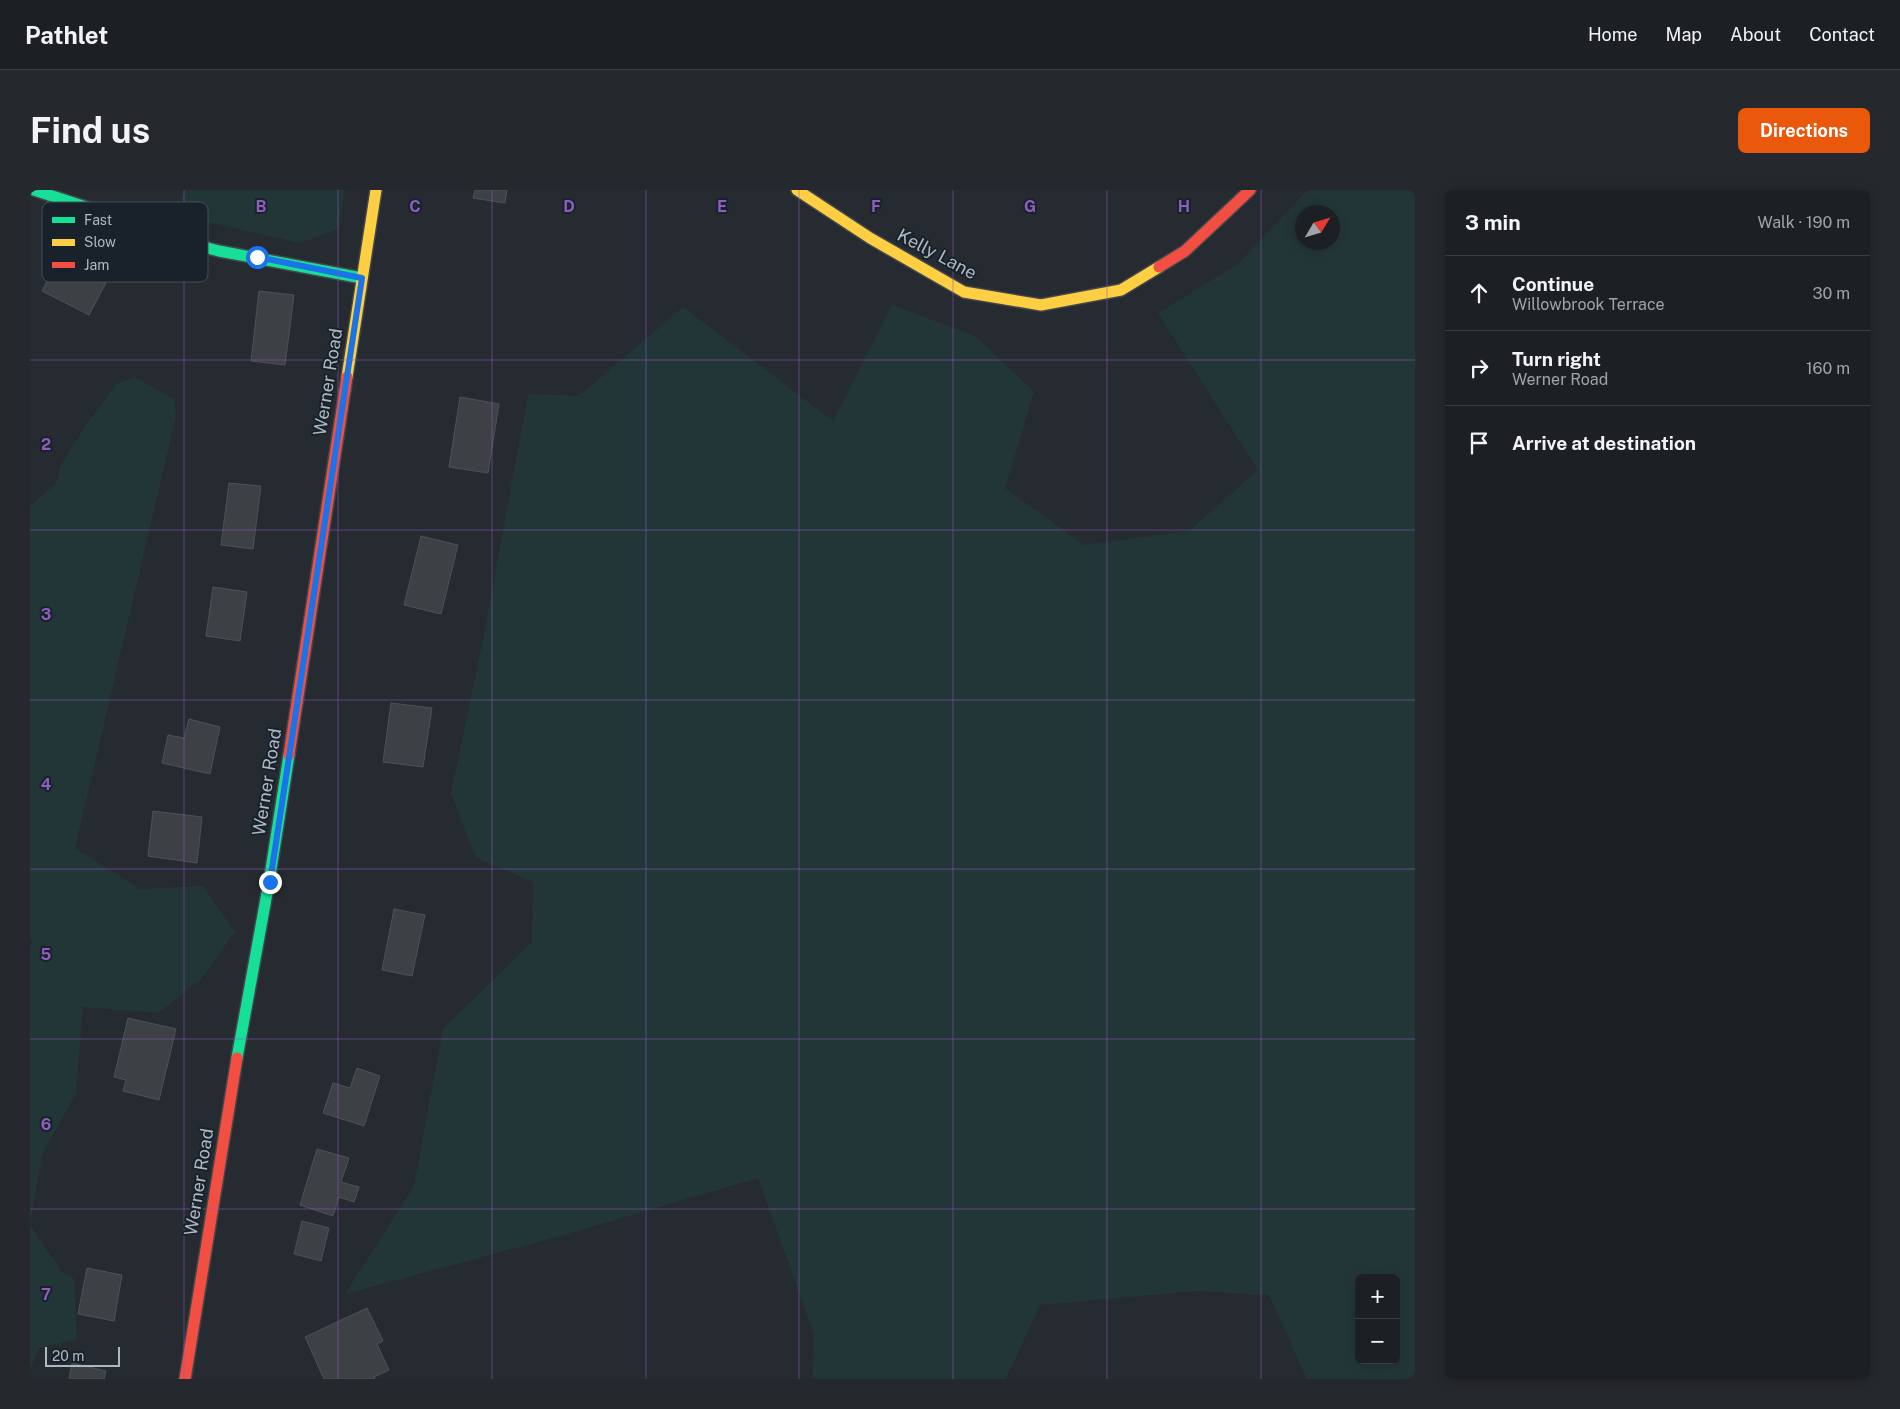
<!DOCTYPE html>
<html lang="en">
<head>
<meta charset="utf-8">
<style>
  body { margin:0; font-family:"Public Sans",sans-serif; background:#25282d; color:#f1f3f6 }
  .controls { position:absolute; right:15px; bottom:15px; display:grid; overflow:hidden; border-radius:8px; box-shadow:0 2px 12px #0003 }
  .controls button { width:45px; height:45px; display:grid; place-items:center; padding:0; border:0; border-bottom:1px solid #3a3e42; background:#1c2025; color:#f1f3f6; font:25px sans-serif }
  .compass { position:absolute; left:1265px; top:15px; width:45px; height:45px; border-radius:50%; background:#1c2025; box-shadow:0 2px 12px #0003; rotate:52deg }
  .scale { position:absolute; left:15px; bottom:12px; width:75px; box-sizing:border-box; padding-left:5px; border:2px solid #aeb8c3; border-top:0; font-size:14px; line-height:18px; white-space:nowrap; color:#aeb8c3; -webkit-text-stroke:4px #19222b; paint-order:stroke }
  .stop { position:absolute; width:15px; height:15px; margin:-11px; border:4px solid #1a73e8; border-radius:50%; background:#fff }
  .stop.end { background:#1a73e8; border-color:#fff; box-shadow:0 1px 5px #0008 }
  .list { margin:0; padding:0; list-style:none }
  h2 { display:flex; justify-content:space-between; align-items:center; height:65px; margin:0; padding:0 20px; font-size:21px }
  h2 small { font-size:16px; font-weight:400; color:#a0a3a7 }
  .list li { display:grid; grid-template-columns:32px 1fr auto; gap:15px; align-items:center; box-sizing:border-box; height:75px; padding:0 20px; border-top:1px solid #3a3e42 }
  .list b { display:block; font-size:19px; white-space:nowrap }
  .list p { margin:0; font-size:16px; white-space:nowrap; color:#a0a3a7 }
  .list em { font-size:16px; font-style:normal; color:#a0a3a7 }
  .icon { flex:none; width:28px; height:28px; fill:none; stroke:currentColor; stroke-width:2; stroke-linecap:round; stroke-linejoin:round }
  .map { position:relative; flex:none; width:1385px; height:1189px; overflow:hidden; border-radius:8px }
  header { display:flex; align-items:center; gap:30px; box-sizing:border-box; height:70px; padding:0 25px; background:#1c2025; border-bottom:1px solid #3a3e42 }
  header strong { font-size:24px }
  nav { display:flex; gap:28px; margin-inline-start:auto; font-size:18px }
  .intro { display:flex; align-items:center; justify-content:space-between; box-sizing:border-box; height:120px; padding:0 30px }
  h1 { margin:0; font-size:35px }
  .button { padding:12px 22px; border-radius:8px; background:#ea580c; color:#fff; font-size:18px; font-weight:700 }
  main { display:flex; gap:30px; padding:0 30px }
  aside { flex:1; background:#1c2025; border-radius:8px; box-shadow:0 2px 12px #0003 }
  .map>svg:first-child { display:block }
  .green { fill:#233637; fill-rule:evenodd }
  .building { fill:#3d4146; stroke:#4d5259 }
  .lines { fill:none; stroke-linecap:round; stroke-linejoin:round }
  .fast-casing { stroke:#43474c; stroke-width:14 }
  .slow-casing { stroke:#43474c; stroke-width:14 }
  .jam-casing { stroke:#43474c; stroke-width:14 }
  .fast { stroke:#16e098; stroke-width:11 }
  .slow { stroke:#ffcf43; stroke-width:11 }
  .jam { stroke:#f24e42; stroke-width:11 }
  .route { stroke:#1a73e8; stroke-width:6 }
  .grid { fill:none; stroke:#8d5dc0; stroke-width:1; stroke-opacity:0.55 }
  .labels { text-anchor:middle; stroke-width:4; stroke-linejoin:round; paint-order:stroke }
  .street-label { font-size:18px; fill:#aeb8c3; stroke:#19222b }
  .key { fill:#19222b; stroke:#464f59; stroke-width:1 }
  .key-label { font-size:14px; fill:#aeb8c3 }
  .grid-label { font-size:16px; text-anchor:middle; font-weight:bold; fill:#8d5dc0; stroke:#19222b; stroke-width:4; stroke-linejoin:round; paint-order:stroke }
</style>
</head>
<body>
<header>
<strong>Pathlet</strong>
<nav><a>Home</a><a>Map</a><a>About</a><a>Contact</a></nav>
</header>
<div class="intro"><h1>Find us</h1><a class="button">Directions</a></div>
<main>
<div class="map">
<svg width="1385" height="1189" viewBox="0 0 1385 1189">
  <rect width="100%" height="100%" fill="#262b31"/>
  <path class="green" d="M155 0H315L309 39 270 53 170 30 151 9Z
    M1278 0H1385V1189H1277L1239 1105 1165 1101 1010 1115 976 1189H782L784 1144 728 988 523 1048 315 1104 384 996 413 839 502 752 503 692 445 667 421 603 454 445 498 204 549 206 653 117 803 231 862 115 945 146 1004 202 975 298 1054 355 1159 341 1228 280 1128 123 1208 74ZM1302 22V52H1272V22ZM1329 1088H1366V1170H1329Z
    M105 187 144 209 146 226 45 658 110 699 173 696 205 742 171 789 128 823 53 817 46 903 12 965 0 1035 31 1081 44 1089 47 1149 9 1158 0 1179V757L3 751H0V316L26 294 31 275 56 235 86 194Z"/>
  <path class="building" d="M445 0H477L475 13 443 8Z
    M29 68 76 93 59 125 12 101Z
    M229 101 264 105 255 175 221 171Z
    M430 207 469 214 458 283 419 277Z
    M199 293 231 296 223 359 191 355Z
    M391 346 428 355 411 424 374 415Z
    M183 397 217 402 210 451 176 446Z
    M361 513 402 518 393 577 353 572Z
    M159 529 190 537 180 584 132 573 138 545 154 548Z
    M123 621 172 627 167 673 118 666Z
    M364 719 395 725 382 786 352 780Z
    M98 828 146 839 129 910 93 901 96 890 84 887Z
    M327 878 350 886 334 936 293 923 303 893 320 898Z
    M287 959 319 968 311 992 329 997 324 1012 309 1007 303 1026 270 1015Z
    M272 1031 299 1038 291 1071 264 1064Z
    M57 1078 92 1085 84 1131 48 1124Z
    M337 1118 353 1151 347 1154 359 1180 344 1187 345 1189H294L275 1147Z
    M42 1173 76 1181 74 1189H39Z"/>
  <g class="lines">
    <g class="fast-casing">
      <path id="fast" d="M4 0 77 24 136 47 189 61 332 88
        M207 868 239 692 259 565"/>
    </g>
    <g class="slow-casing">
      <path id="slow" d="M767 0 840 48 934 102 1011 115 1091 100 1129 77
        M317 187 346 0"/>
    </g>
    <g class="jam-casing">
      <path id="jam" d="M1129 77 1155 61 1220 0
        M259 565 317 187
        M155 1189 207 868"/>
    </g>
    <use href="#fast" class="fast"/>
    <use href="#slow" class="slow"/>
    <use href="#jam" class="jam"/>
  </g>
  <g class="lines">
    <path class="route" d="M227 67 332 88 240 692"/>
  </g>
  <path class="grid" d="M154 0V1189M308 0V1189M462 0V1189M616 0V1189M769 0V1189M923 0V1189M1077 0V1189M1231 0V1189M0 170H1385M0 340H1385M0 510H1385M0 679H1385M0 849H1385M0 1019H1385"/>
  <g class="labels">
    <g class="street-label">
      <text transform="translate(907 64) rotate(28)" y="6">Kelly Lane</text>
      <text transform="translate(298 192) rotate(-81)" y="6">Werner Road</text>
      <text transform="translate(237 592) rotate(-81)" y="6">Werner Road</text>
      <text transform="translate(169 992) rotate(-81)" y="6">Werner Road</text>
    </g>
  </g>
  <rect x="12" y="12" width="166" height="80" rx="8" class="key"/>
  <rect x="22" y="27" width="23" height="6" fill="#16e098"/>
  <rect x="22" y="49" width="23" height="7" fill="#ffcf43"/>
  <rect x="22" y="72" width="23" height="6" fill="#f24e42"/>
  <g class="key-label">
    <text x="54" y="35">Fast</text>
    <text x="54" y="57">Slow</text>
    <text x="54" y="80">Jam</text>
  </g>
  <g class="grid-label">
    <text x="231" y="22">B</text>
    <text x="385" y="22">C</text>
    <text x="539" y="22">D</text>
    <text x="692" y="22">E</text>
    <text x="846" y="22">F</text>
    <text x="1000" y="22">G</text>
    <text x="1154" y="22">H</text>
    <text x="16" y="260">2</text>
    <text x="16" y="430">3</text>
    <text x="16" y="600">4</text>
    <text x="16" y="770">5</text>
    <text x="16" y="940">6</text>
    <text x="16" y="1110">7</text>
  </g>
</svg>
<div class="controls">
<button>+</button>
<button>−</button>
</div>
<svg class="compass" viewBox="-18 -18 36 36"><path d="M0-13l5 13h-10z" fill="#e53935"/><path d="M0 13l5-13h-10z" fill="#a0a3a7"/></svg>
<div class="scale">20 m</div>
<div class="stop" style="left:227px;top:67px"></div>
<div class="stop end" style="left:240px;top:692px"></div>
</div>
<aside>
<h2>3 min<small>Walk · 190 m</small></h2>
<ul class="list">
<li><svg class="icon" aria-label="ahead" viewBox="0 0 24 24"><path d="M12 20V5M6 11l6-6 6 6"/></svg><div><b>Continue</b><p>Willowbrook Terrace</p></div><em>30 m</em></li>
<li><svg class="icon" aria-label="right" viewBox="0 0 24 24"><path d="M7 20v-9h11M14 6l5 5-5 5"/></svg><div><b>Turn right</b><p>Werner Road</p></div><em>160 m</em></li>
<li><svg class="icon" aria-label="arrive" viewBox="0 0 24 24"><path d="M6 21V4h12l-3 4 3 4H6"/></svg><div><b>Arrive at destination</b></div></li>
</ul>
</aside>
</main>
</body>
</html>
